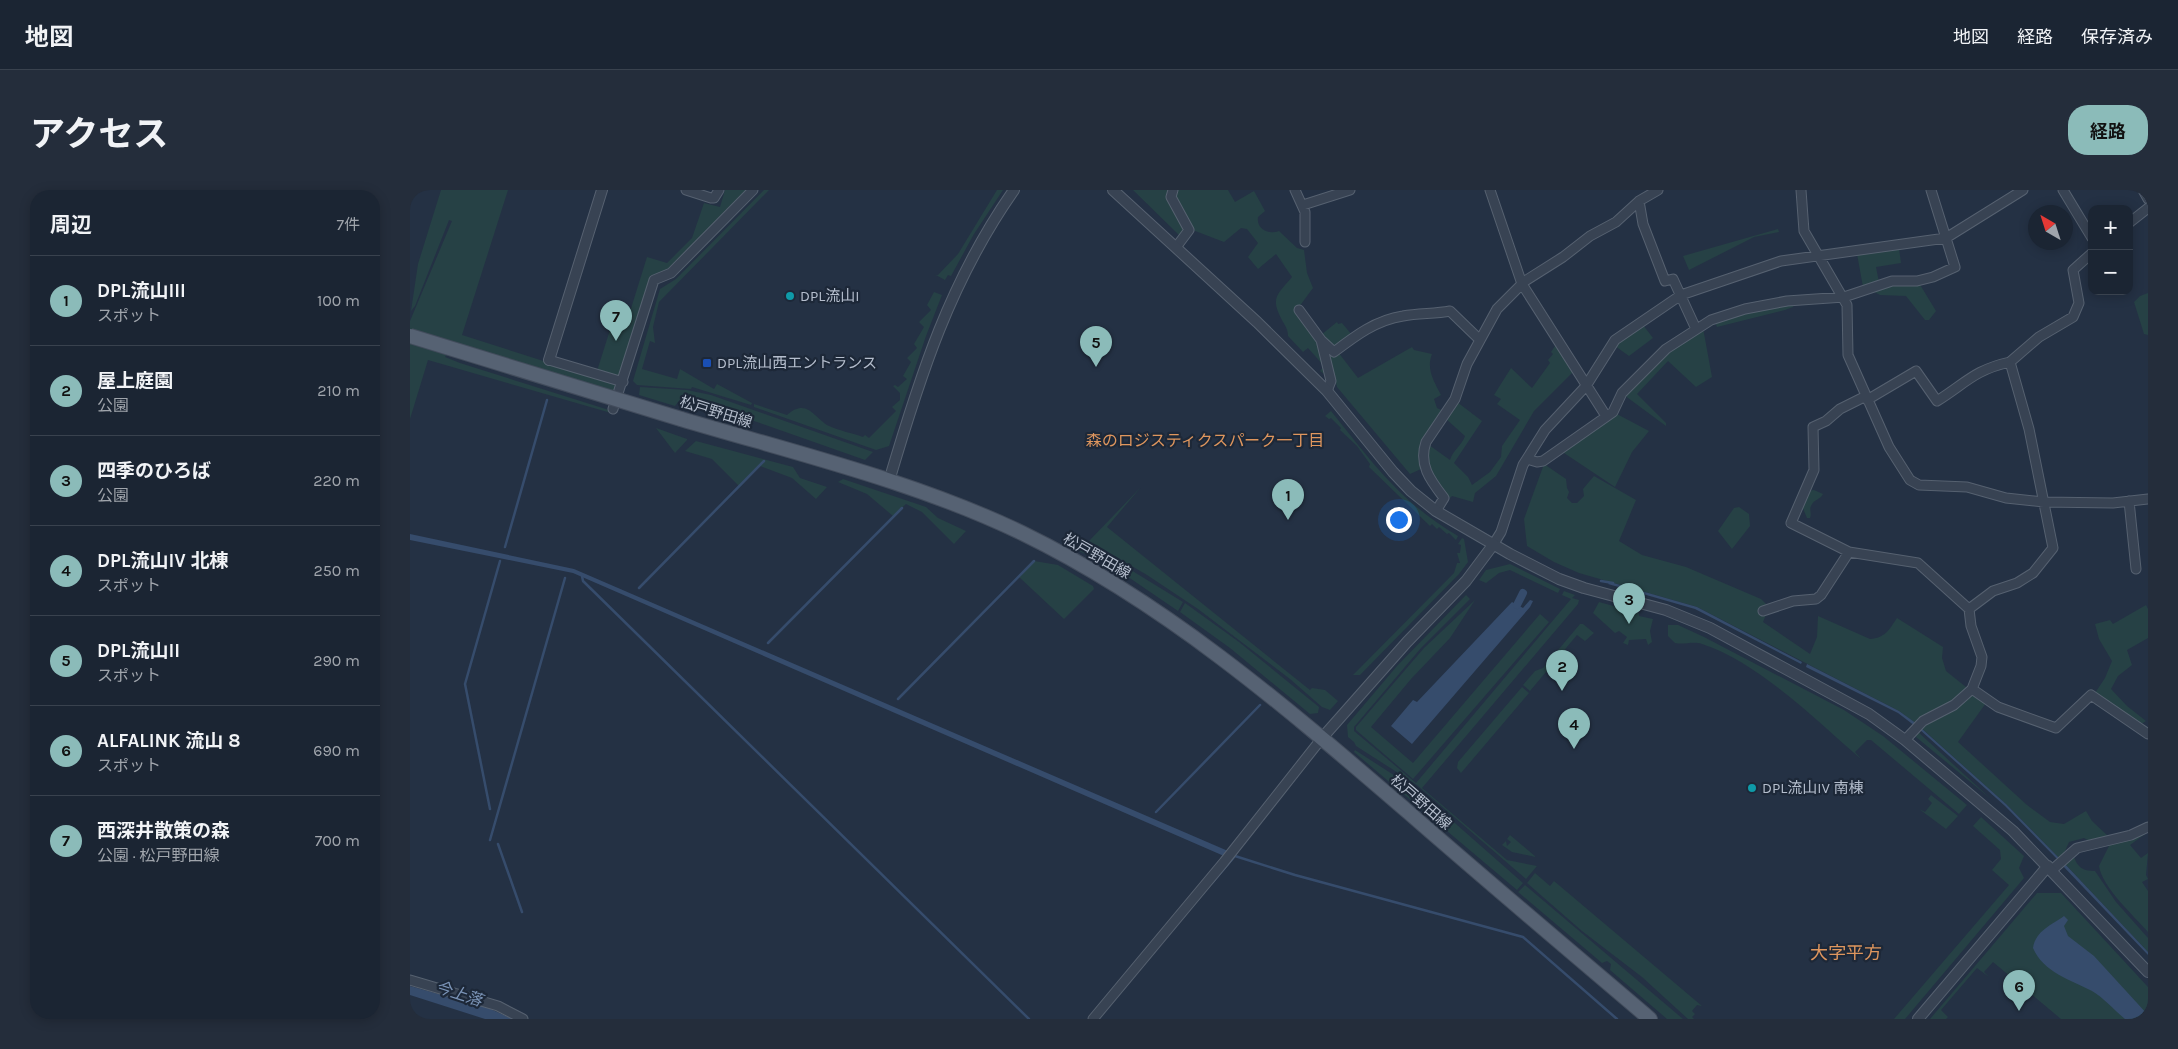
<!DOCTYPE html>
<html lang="ja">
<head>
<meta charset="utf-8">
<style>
  body { margin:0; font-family:Karla,"Noto Sans JP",sans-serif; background:#242d3b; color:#f1f3f6 }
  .controls { position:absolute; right:15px; top:15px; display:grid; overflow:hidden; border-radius:10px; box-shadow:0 2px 12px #0003 }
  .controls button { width:45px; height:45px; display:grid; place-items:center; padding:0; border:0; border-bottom:1px solid #39424e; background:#1b2533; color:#f1f3f6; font:25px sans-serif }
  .compass { position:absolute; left:1618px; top:15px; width:45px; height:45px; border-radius:50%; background:#1b2533; box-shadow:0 2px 12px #0003; rotate:321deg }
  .you { position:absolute; left:988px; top:329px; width:18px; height:18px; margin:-12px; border:4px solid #fff; border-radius:50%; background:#1a73e8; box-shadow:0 0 0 8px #1a73e833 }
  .badge { display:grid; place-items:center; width:32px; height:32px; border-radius:50%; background:#8bbbb9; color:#111; font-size:16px; font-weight:700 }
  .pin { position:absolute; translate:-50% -41px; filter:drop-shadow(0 1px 2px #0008) }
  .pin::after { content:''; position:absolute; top:26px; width:18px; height:15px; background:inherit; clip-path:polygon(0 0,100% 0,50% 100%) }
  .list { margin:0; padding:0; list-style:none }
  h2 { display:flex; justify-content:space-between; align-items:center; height:65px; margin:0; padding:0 20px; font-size:21px }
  h2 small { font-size:16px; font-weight:400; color:#a0a5ac }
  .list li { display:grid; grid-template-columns:32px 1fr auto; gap:15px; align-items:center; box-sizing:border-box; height:90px; padding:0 20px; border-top:1px solid #39424e }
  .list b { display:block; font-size:19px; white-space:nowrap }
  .list p { margin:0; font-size:16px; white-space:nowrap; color:#a0a5ac }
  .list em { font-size:16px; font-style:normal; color:#a0a5ac }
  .map { position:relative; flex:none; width:1738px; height:829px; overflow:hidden; border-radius:20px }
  header { display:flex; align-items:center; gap:30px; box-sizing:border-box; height:70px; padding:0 25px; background:#1b2533; border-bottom:1px solid #39424e }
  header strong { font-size:24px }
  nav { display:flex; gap:28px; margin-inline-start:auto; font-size:18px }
  .intro { display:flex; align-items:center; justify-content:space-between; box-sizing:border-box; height:120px; padding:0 30px }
  h1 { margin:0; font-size:35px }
  .button { padding:12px 22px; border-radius:20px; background:#8bbbb9; color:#111; font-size:18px; font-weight:700 }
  main { display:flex; gap:30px; padding:0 30px }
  aside { flex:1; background:#1b2533; border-radius:20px; box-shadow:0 2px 12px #0003 }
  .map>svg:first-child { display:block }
  .green { fill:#264145 }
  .water { fill:#364c6c }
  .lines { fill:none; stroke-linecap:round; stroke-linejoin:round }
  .stream { stroke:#364c6c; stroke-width:2.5 }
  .canal { stroke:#364c6c; stroke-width:8 }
  .minor-casing { stroke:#566170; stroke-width:11 }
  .tertiary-casing { stroke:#566170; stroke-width:12 }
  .primary-casing { stroke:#424c5c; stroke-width:16 }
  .minor { stroke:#384353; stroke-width:9 }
  .tertiary { stroke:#384353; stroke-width:10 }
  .primary { stroke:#566273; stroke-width:14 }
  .primary-bridge-casing { stroke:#424c5c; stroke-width:16; stroke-linecap:butt }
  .primary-bridge { stroke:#566273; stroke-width:14 }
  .culture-dot { fill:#0f9aa8; stroke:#1d2838; stroke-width:2 }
  .transit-dot { fill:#1a4fb4; stroke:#1d2838; stroke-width:2 }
  .labels { text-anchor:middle; stroke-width:4.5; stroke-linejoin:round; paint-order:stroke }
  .poi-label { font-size:15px; fill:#b5becd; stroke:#1d2838; text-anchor:start }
  .street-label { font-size:15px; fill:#b5becd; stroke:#1d2838 }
  .neighbourhood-label { font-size:16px; fill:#df965e; stroke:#1d2838 }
  .water-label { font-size:16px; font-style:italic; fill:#7b94b7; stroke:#1d2838 }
  .quarter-label { font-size:18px; fill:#df965e; stroke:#1d2838 }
</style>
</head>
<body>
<header>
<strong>地図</strong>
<nav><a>地図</a><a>経路</a><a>保存済み</a></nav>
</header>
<div class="intro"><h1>アクセス</h1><a class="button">経路</a></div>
<main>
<aside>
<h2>周辺<small>7件</small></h2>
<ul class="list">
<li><span class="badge">1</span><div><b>DPL流山III</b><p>スポット</p></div><em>100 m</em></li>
<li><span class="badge">2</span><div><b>屋上庭園</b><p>公園</p></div><em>210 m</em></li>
<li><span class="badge">3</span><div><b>四季のひろば</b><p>公園</p></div><em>220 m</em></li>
<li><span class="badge">4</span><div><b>DPL流山IV 北棟</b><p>スポット</p></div><em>250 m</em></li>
<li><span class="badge">5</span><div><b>DPL流山II</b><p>スポット</p></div><em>290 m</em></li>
<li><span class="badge">6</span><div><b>ALFALINK 流山 8</b><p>スポット</p></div><em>690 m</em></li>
<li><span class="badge">7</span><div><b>西深井散策の森</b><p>公園 · 松戸野田線</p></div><em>700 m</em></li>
</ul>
</aside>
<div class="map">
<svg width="1738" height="829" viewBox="0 0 1738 829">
  <rect width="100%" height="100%" fill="#243144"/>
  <path class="green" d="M31 0H98L52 145 209 195 206 203 0 139V131L42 31 39 30 5 116 1 121 8 74Z
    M315 0H336L257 80 240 86 211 184 206 187 187 181 205 124 218 128 237 67 257 73 282 48 294 13 310 17Z
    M354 0H359L249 112 243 137 245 153 240 151 232 179 267 189 270 179 304 199 307 194 342 213 341 215 282 197 281 199 227 195 223 191 250 99 266 89Z
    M587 0H593L564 44 541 86 538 85 535 90 524 84 527 86 548 64Z
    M723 0H761L775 38 771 47Z
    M766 0H818L825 12 844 1 855 21 848 27C846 39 859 45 869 41L887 58 894 60 897 83 903 98 886 121 908 151 916 182 914 184 910 181 914 176 898 158 893 162 878 146C878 140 876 137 873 132 860 108 866 106 882 87L866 64 848 79 838 67 848 53 837 39 831 38 814 52 780 39 765 13Z
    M1368 39 1369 42 1344 47 1279 80 1273 66Z
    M1489 58 1491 73 1466 77 1469 92 1453 97 1447 64Z
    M1509 93 1526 121 1519 130H1515L1496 106 1470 105 1461 100 1482 94Z
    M524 102 532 105 516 146 479 256 466 260 344 217V214L377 225C397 207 404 228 419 236 430 241 442 243 453 247L455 245 459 248 486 221 482 217 490 210V203L483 196 485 195 488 197 497 189 493 186 501 172 497 168 507 158 504 154 514 137 509 132 521 120 517 115Z
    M1738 103V145L1734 144 1724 112 1730 106Z
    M1384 114 1383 117 1375 120 1307 137 1305 132 1336 122Z
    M927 132 928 134 932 133 942 145 923 159 911 145Z
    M1233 135 1243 148 1219 166 1205 156Z
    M1293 138 1302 187 1286 197 1258 171 1227 204 1256 233V236L1214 205 1258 161Z
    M0 151 38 162 35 167 50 173 199 220 201 223 18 170 0 229Z
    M1147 153 1164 181 1124 221 1086 286 1065 303 1063 312 1042 306 1040 308C1026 292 1015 278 1019 255L1040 270C1043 260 1052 255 1055 246L1036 229 1047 212 1072 231 1044 273 1058 287 1062 295 1080 282 1091 267 1092 256 1110 230 1087 214 1091 209 1084 205 1101 178 1122 198 1140 173 1138 170 1143 164 1141 162Z
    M917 156 928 162 948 188 1002 157 1004 160 1022 164C1016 179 1024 191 1031 205L1024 209 1027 218 1033 221 1010 257 1011 279 1000 284 927 197Z
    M230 197 277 200 301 205 463 262 455 270 273 206 265 216 229 205Z
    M921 221C962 272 990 312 1048 346L1045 352 1046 350 1039 343 1037 344 1029 337 1027 339 1022 334 1020 336 959 277 960 274 947 256 930 240 931 238 921 228 919 229 915 226Z
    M1205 223 1239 241 1222 262 1205 297 1151 261Z
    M246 238 277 249V250L265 263Z
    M286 251 383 277 390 288 417 297 406 309 382 288 350 276 330 297 302 269 275 261Z
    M1134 274 1156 289 1157 298 1159 302 1157 308 1162 313H1167L1174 306 1173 299 1184 286 1226 310 1209 351 1232 365 1276 377 1351 409 1359 417 1353 432 1400 464 1407 447 1408 426 1460 449C1475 448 1479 440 1487 428L1533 457 1532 468 1536 481 1576 513 1548 552 1617 615 1640 632 1654 634 1676 621 1682 631 1699 647 1681 652 1674 648 1659 652 1651 670 1596 614 1509 536 1489 521 1287 417 1169 383 1144 372 1117 356 1114 329Z
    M433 289 516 317 528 328 556 341 544 354 512 322 496 314 483 326 457 304 428 292Z
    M731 297 697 337 900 500 902 498 915 500 928 511 920 520 912 517 880 489 788 419 737 385 679 351Z
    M1404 300 1413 304C1410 310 1404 309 1401 316 1399 320 1402 323 1400 328H1397L1392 316 1398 301Z
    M1329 317 1339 324 1340 336 1322 359 1308 341 1324 318Z
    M1052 348 1054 349 1058 372 1049 384 950 485H943L1044 383 1047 373H1050L1047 363H1050L1051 355 1048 354Z
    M677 353 773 412 768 421 705 378 669 361Z
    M624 371 648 375 683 396 684 399 654 429 609 387Z
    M1100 374 1150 399 1148 403 1100 380 1089 383 1076 393 1069 390 1076 380Z
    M1154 401 1165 405 1162 408 1169 410 1168 414 1012 598 1097 670 1127 676 1116 689 1007 595 946 556 944 552 938 547 937 535 987 476 1056 405 1060 409 1011 458 944 537V541L1006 593 1161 409 1152 405Z
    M1065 410 1040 448 1001 489 961 537 1003 573 1130 424 1139 432 1003 589 946 540V537L1014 458Z
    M1189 412 1229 423V426L1243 429 1240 441 1242 452 1238 455 1236 449 1219 450 1218 455 1213 453 1217 447 1209 441 1205 443 1183 423Z
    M775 413 829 452 909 517 908 523 900 524 820 458 770 422Z
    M1736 415 1738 419V448L1717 460 1722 475 1708 486 1701 499 1717 516 1736 531 1730 535 1685 503 1695 488 1702 471 1689 449 1685 434 1700 430 1703 434Z
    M1170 434H1173L1184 443 1175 451 1167 445 1120 501 1113 495 1125 481 1133 478Z
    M1258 435H1268L1294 447 1434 520 1473 546 1557 615 1549 624 1461 550H1457L1445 562 1451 569C1406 530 1348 472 1292 454 1283 451 1274 455 1265 453L1258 446Z
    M1112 497 1119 503 1051 583 1047 578 1048 572Z
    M1507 541 1581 609 1506 547Z
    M945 560 1007 600 1009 604 1003 612 944 562Z
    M1013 605 1113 693 1107 700 1005 614Z
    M1521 605 1548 626 1536 639 1509 619 1515 622 1522 613 1518 609Z
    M1571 627 1614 666 1609 678 1614 688 1495 829H1484L1599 695 1582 680 1591 669 1590 660 1563 636Z
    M1734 642 1735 644 1720 655 1731 668 1738 663 1736 685 1738 689 1732 692 1738 701V742C1724 726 1692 697 1689 676L1700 654Z
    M1100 645 1126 667 1102 662 1092 655 1096 651 1097 656 1101 652 1097 649Z
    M1663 664C1667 677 1672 681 1685 681L1706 712 1738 748V762L1654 673Z
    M1125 683 1140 696 1144 691 1292 816 1287 815 1282 821 1285 824 1282 827 1284 829H1278L1232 787 1172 741 1117 693Z
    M1115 695 1273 829H1257L1200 780 1201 774 1197 771 1192 773 1108 702Z
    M1627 703H1651L1738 797V829H1651L1583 772 1574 782 1579 787 1567 778 1531 820 1538 827 1536 829H1520Z"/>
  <path class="water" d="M0 344 164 379 818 661 814 666 163 383 0 350Z
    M1200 392 1287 417 1392 472 1391 474 1285 419 1198 394Z
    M1120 410 1123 411 1120 417 1002 554 981 536 1003 510 1007 512 1102 412 1113 418Z
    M1397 474 1489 521 1507 534 1505 536 1488 523 1396 477Z
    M1511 538 1596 614 1651 670 1649 671 1595 616 1509 539Z
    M1654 673 1738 762V765L1652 675Z
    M1654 726 1658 730 1654 736 1658 746 1684 766 1738 825V829H1715C1704 820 1694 808 1682 801 1661 790 1633 782 1623 758 1626 740 1642 735 1654 726Z
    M0 796 78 818 103 829H75L0 805Z"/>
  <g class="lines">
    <path class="stream" d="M95 357 137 210
      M172 386 173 391 619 829
      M1191 391 1203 393
      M229 398 354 271
      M358 453 492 318
      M488 509 624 371
      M80 619 55 494 90 371
      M746 622 850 515
      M80 650 155 388
      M88 654 112 722
      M802 693 825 666 885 685 1113 747 1207 829"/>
    <path class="canal" d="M1107 415 1113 403"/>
    <g class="minor-casing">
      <path id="minor" d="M276 0 301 8H304L309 0
        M763 0 761 7 779 40 767 56
        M885 0 895 22V52
        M1080 0 1112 94 1196 226
        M1391 0 1394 41 1437 115 1438 165 1479 257 1500 290 1509 295 1557 297 1596 308 1634 312 1703 313 1738 309
        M1653 0 1682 48
        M1733 0 1738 9
        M1229 11 1233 34 1255 91 1263 89 1286 139
        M893 15 940 0
        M1719 33 1738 18
        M889 120 911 150
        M139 170 213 192
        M917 201 921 191 911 150 924 162C945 146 966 130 993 126 1009 123 1025 124 1040 121L1070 150
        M1456 206 1430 219 1416 231 1403 237 1404 280 1381 333 1439 362 1508 373 1559 419
        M1457 210 1506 181 1527 211C1556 193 1564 180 1600 172
        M203 219 244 90 261 83 343 0
        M1117 269 1127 272 1133 271 1203 222 1212 203 1256 159 1301 130 1335 119 1377 111 1434 107 1482 91H1507L1523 87 1545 77 1521 0
        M1719 311 1726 379
        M1026 321 1034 308C1021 291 1008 275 1016 252L1045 209 1057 174 1087 119 1115 91 1153 67 1180 46 1206 32 1229 11 1248 0
        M1083 355 1091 342 1113 275 1135 240 1176 196 1205 150 1271 105 1371 71 1536 48 1613 0
        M1353 421 1383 411 1406 409 1411 405 1439 362
        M1562 499 1588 517 1646 538 1681 505 1738 544
        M1495 550 1513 531 1544 515 1562 499 1571 476 1572 467 1561 436 1559 419 1583 401 1607 393 1623 383 1643 358 1619 239 1600 172 1629 147 1663 127 1669 113 1663 80 1682 63
        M1642 680 1667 658 1721 645 1738 637
        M0 790 88 816 113 829
        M683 829 814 672 912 548"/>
    </g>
    <g class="tertiary-casing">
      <path id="tertiary" d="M703 0 847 132 917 201 983 282 1001 301 1026 321 1100 364 1149 389 1174 398 1256 420 1300 438 1459 524 1495 550 1603 641 1738 782
        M139 170 192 0
        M479 291C510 186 540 91 604 0
        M912 548 997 452 1056 391 1083 355
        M1508 829 1638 676"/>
    </g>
    <g class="primary-casing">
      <path id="primary" d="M271 229C385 263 504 291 612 343 756 413 876 517 997 621 1077 691 1159 760 1240 829"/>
    </g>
    <use href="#minor" class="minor"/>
    <use href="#tertiary" class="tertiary"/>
    <use href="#primary" class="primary"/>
    <g class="primary-bridge-casing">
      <path id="primary-bridge" d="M0 146 271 229"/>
    </g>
    <use href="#primary-bridge" class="primary-bridge"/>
  </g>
  <g class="culture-dot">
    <circle cx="380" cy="106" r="5"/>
    <circle cx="1342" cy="598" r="5"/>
  </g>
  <rect class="transit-dot" x="292" y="168" width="10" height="10" rx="2.5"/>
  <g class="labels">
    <g class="poi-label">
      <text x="390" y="111">DPL流山I</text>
      <text x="307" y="178">DPL流山西エントランス</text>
      <text x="1352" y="603">DPL流山IV 南棟</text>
    </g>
    <g class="street-label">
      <text transform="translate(306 222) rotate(17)" y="5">松戸野田線</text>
      <text transform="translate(687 366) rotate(30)" y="5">松戸野田線</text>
      <text transform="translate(1011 612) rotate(41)" y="5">松戸野田線</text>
    </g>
    <g class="neighbourhood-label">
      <text x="795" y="256">森のロジスティクスパーク一丁目</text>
    </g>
    <g class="water-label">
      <text transform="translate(49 803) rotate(18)" y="6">今上落</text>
    </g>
    <g class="quarter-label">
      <text x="1436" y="769">大字平方</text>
    </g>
  </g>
</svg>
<div class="controls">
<button>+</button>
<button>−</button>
</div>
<svg class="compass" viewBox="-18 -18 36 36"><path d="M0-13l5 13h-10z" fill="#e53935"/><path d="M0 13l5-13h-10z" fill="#a0a5ac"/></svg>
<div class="you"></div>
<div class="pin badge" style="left:878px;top:330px">1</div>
<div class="pin badge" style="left:1152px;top:501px">2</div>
<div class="pin badge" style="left:1219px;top:434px">3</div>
<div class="pin badge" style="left:1164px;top:559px">4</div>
<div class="pin badge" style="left:686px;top:177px">5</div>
<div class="pin badge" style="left:1609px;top:821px">6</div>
<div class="pin badge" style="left:206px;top:151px">7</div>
</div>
</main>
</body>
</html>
